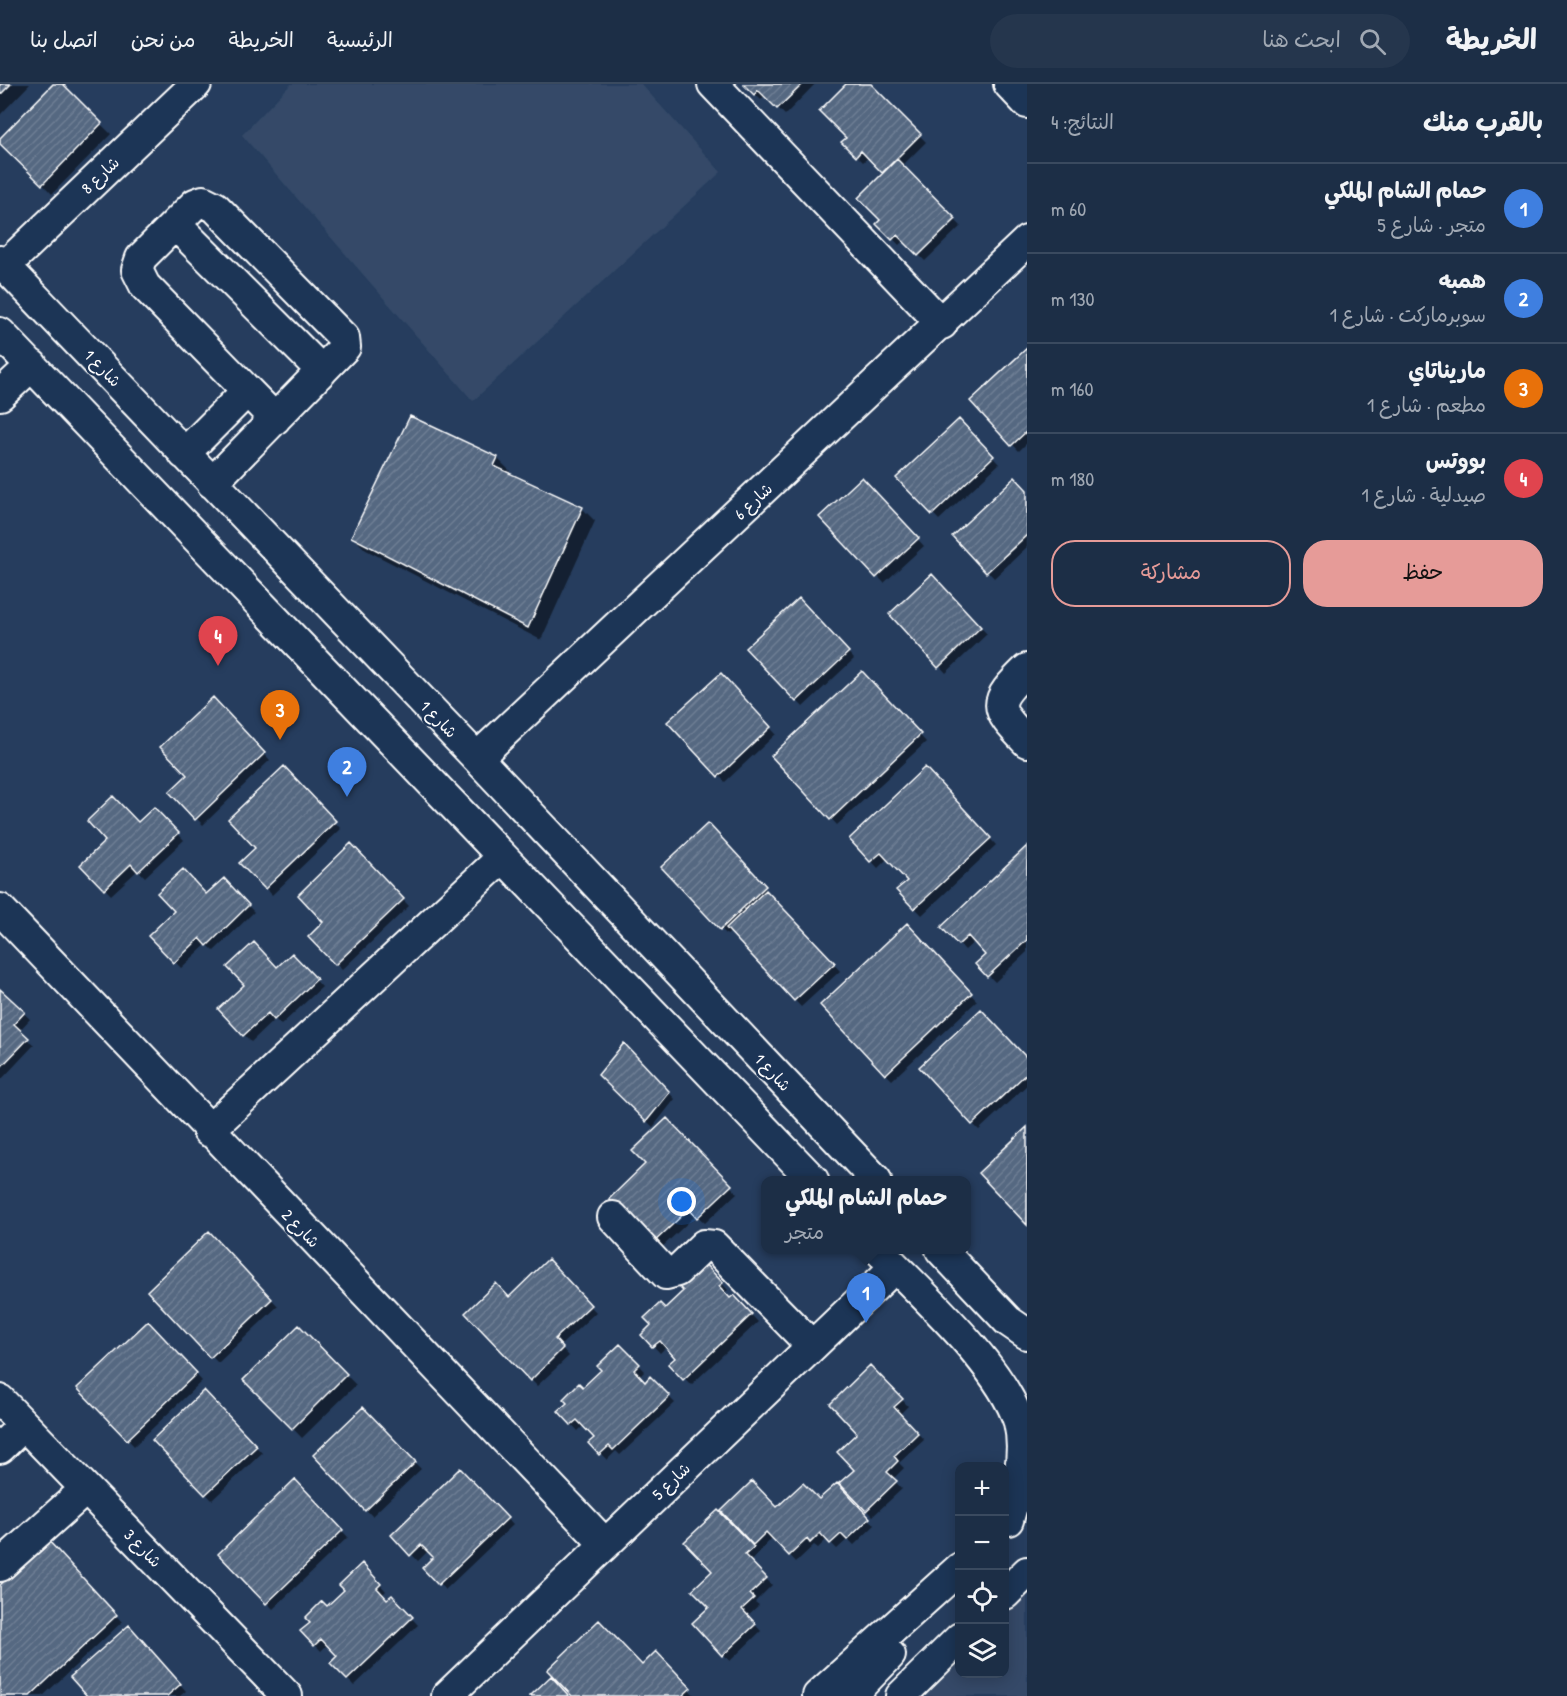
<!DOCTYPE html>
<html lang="ar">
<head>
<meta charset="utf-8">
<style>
  body { margin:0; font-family:"Patrick Hand","Playpen Sans Arabic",sans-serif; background:#25364d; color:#f1f3f6; direction:rtl }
  .controls { position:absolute; right:18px; bottom:18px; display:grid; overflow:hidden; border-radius:12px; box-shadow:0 3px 15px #0003 }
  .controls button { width:54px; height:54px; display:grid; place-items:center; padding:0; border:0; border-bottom:2px solid #3a4a5f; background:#1c2e46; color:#f1f3f6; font:30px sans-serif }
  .you { position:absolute; left:682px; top:1118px; width:21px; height:21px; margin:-15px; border:4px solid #fff; border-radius:50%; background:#1a73e8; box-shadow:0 0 0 9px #1a73e833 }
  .badge { display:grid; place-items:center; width:39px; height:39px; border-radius:50%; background:#e69b98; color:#fff; font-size:20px; font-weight:700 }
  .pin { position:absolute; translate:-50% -50px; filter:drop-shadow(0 2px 3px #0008) }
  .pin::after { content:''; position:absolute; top:32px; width:21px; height:18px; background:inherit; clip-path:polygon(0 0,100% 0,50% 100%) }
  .popup { position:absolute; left:761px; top:1092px; width:210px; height:78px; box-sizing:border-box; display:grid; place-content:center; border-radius:12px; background:#1c2e46; filter:drop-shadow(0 2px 4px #0005); font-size:20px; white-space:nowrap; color:#a0a8b3 }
  .popup b { font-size:22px; color:#f1f3f6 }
  .popup::after { content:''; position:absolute; left:50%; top:100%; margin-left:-12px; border:12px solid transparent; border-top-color:#1c2e46 }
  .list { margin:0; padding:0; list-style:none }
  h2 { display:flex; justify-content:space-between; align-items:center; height:78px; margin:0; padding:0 24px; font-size:26px }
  h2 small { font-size:20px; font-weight:400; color:#a0a8b3 }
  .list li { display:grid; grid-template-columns:39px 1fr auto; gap:18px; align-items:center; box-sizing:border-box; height:90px; padding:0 24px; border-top:2px solid #3a4a5f }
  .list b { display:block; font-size:22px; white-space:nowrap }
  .list p { margin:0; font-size:20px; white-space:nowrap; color:#a0a8b3 }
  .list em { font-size:20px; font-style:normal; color:#a0a8b3 }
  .actions { display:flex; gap:12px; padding:18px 24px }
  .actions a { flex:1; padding:14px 0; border:2px solid #e69b98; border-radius:24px; text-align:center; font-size:21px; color:#e69b98 }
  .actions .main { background:#e69b98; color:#111 }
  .icon { flex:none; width:33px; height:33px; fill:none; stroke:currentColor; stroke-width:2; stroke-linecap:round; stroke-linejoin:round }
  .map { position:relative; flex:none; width:1027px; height:1612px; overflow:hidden; direction:ltr }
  header { display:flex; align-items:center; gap:36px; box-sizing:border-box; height:84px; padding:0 30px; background:#1c2e46; border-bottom:2px solid #3a4a5f }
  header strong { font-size:28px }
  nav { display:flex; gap:33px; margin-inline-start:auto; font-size:21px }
  .search { width:420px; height:54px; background:#25364d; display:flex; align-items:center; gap:15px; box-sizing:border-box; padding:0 21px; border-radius:33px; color:#a0a8b3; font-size:22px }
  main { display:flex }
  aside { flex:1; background:#1c2e46 }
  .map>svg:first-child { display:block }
  .built { fill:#344a68 }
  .shadow { fill:#0007 }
  .building { fill:url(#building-hatch); stroke:#fff; stroke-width:1.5 }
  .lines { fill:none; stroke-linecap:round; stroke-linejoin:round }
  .minor-casing { stroke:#fff; stroke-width:34 }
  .minor { stroke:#1d3557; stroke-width:30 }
  .labels { text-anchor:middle; stroke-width:4.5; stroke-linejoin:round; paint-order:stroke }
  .street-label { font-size:16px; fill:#fff; stroke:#1d3557 }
</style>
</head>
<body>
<header>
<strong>الخريطة</strong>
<div class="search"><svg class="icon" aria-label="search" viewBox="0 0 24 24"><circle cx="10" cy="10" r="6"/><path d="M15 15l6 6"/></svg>ابحث هنا</div>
<nav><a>الرئيسية</a><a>الخريطة</a><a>من نحن</a><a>اتصل بنا</a></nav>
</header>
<main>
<aside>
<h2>بالقرب منك<small>النتائج: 4</small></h2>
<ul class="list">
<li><span class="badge" style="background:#3f7fe0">1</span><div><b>حمام الشام الملكي</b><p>متجر · شارع 5</p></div><em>60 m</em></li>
<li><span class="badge" style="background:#3f7fe0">2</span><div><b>همبه</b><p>سوبرماركت · شارع 1</p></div><em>130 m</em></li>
<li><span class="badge" style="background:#e8710a">3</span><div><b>ماريناتاي</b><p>مطعم · شارع 1</p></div><em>160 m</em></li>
<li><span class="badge" style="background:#e0444e">4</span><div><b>بووتس</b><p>صيدلية · شارع 1</p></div><em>180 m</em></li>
</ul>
<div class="actions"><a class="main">حفظ</a><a>مشاركة</a></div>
</aside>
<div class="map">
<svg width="1027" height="1612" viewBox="0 0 1027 1612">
  <defs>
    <pattern id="building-hatch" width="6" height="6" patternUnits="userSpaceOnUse" patternTransform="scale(1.5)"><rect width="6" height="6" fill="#556781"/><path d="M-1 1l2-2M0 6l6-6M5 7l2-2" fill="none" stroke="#6e7e94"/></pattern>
  </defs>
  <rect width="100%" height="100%" fill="#263d5e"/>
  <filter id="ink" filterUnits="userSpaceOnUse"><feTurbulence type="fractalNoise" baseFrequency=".0167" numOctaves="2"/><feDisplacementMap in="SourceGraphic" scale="12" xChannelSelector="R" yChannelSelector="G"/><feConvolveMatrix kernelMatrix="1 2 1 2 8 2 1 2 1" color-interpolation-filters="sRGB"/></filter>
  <g filter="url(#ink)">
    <path class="built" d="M291 0H641L721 88 473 317 242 51Z
      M1027 1489V1612H899L959 1554 960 1590H1005V1511Z"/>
    <path class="shadow" d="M0 0H30L0 31Z
      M55 0H60L111 50 52 110 0 56Z
      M745 0H815L785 31 765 11 761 16Z
      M848 0H869L926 58 902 82 961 142 925 177 904 156 899 161 879 140 883 137 885 89 869 73 863 78 843 58 848 54Z
      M1027 266V359L1019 367 972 317Z
      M959 337 999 380 939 436 899 394Z
      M497 374 510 387 508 390 582 424 595 437 541 556 366 466 353 453Z
      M862 395 924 462 884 499 822 433Z
      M1015 395 1027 408V463L994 494 954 452Z
      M932 492 987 550 946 589 891 530Z
      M799 516 854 575 803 623 747 564Z
      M862 589 926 658 837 741 773 672Z
      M721 591 776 650 725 698 669 638Z
      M213 615 270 676 203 741 171 708 189 691Z
      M284 684 341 745 272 811 242 779 257 764Z
      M925 685 996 761 922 831 899 807 909 797 888 774 878 784 851 755Z
      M154 725 184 756 145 793 138 786 111 811 82 781 138 740Z
      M714 748 840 887 801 923 731 848 727 851 663 783Z
      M351 762 409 822 342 886 310 853 325 838Z
      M1027 764V868L995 898 977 880 987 871 975 857 965 866 943 843Z
      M224 796 254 828 214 867 207 860 181 884 150 852 207 812Z
      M913 847 977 917 892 996 886 990Z
      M292 871 322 903 281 941 275 935 251 958 221 926Z
      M0 907 30 935 19 947 34 961 0 997Z
      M981 927 1027 976V1001L979 1046 973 1040Z
      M624 961 675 1015 653 1043 600 991Z
      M667 1036 737 1109 705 1139 696 1131 659 1166 611 1115 647 1080Z
      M209 1149 278 1222 218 1279 149 1207Z
      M548 1178 596 1228 560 1262 569 1272 537 1302 467 1229 509 1215Z
      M703 1180 728 1206 724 1209 731 1216 734 1213 758 1238 691 1301 671 1280 677 1274 667 1262 660 1269 643 1251 686 1207Z
      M148 1239 202 1297 134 1362 79 1304Z
      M299 1243 356 1301 302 1354 246 1296Z
      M620 1262 645 1287 639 1293 645 1300 650 1294 675 1319 620 1371 616 1367 607 1376 590 1359 596 1354 584 1341 578 1347 560 1328 603 1287Z
      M870 1283 908 1322 900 1330 924 1356 899 1379 904 1384 893 1395 902 1405 873 1432 841 1399 856 1386Z
      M204 1308 262 1369 212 1416 154 1356Z
      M363 1325 421 1385 372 1432 315 1371Z
      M460 1386 513 1441 445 1506 424 1484 435 1473 428 1467 418 1477 393 1451Z
      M295 1398 348 1453 273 1525 220 1470Z
      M837 1401 875 1441 854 1461 848 1455 837 1465 827 1455 818 1464 814 1461 796 1478 773 1453 750 1478 772 1501 755 1518 759 1521 747 1532 761 1547 730 1577 694 1539 711 1523 714 1487 729 1437 723 1427 777 1425 819 1417Z
      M48 1459 122 1538 43 1612H0V1503Z
      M362 1481 386 1507 382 1511 388 1517 392 1513 418 1541 354 1602 332 1579 339 1572 328 1560 321 1567 302 1547 346 1506Z
      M135 1549 186 1607 180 1612H89Z
      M656 1569 695 1612H574L642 1583Z"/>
    <path class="building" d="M0 0H11L0 11Z
      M53 0H63L102 39 42 101 0 60V54Z
      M743 0H803L777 25 758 6 754 11Z
      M846 0H871L921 50 882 89 861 67 856 73 841 58 846 54 819 27Z
      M897 75 956 135 918 172 897 151 892 156 876 140 880 136 858 114Z
      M1027 264V347L1011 362 970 317Z
      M410 332 498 373 494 382 583 423 528 544 351 453Z
      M959 335 994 372 932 431 896 394Z
      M862 393 919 454 876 494 819 433Z
      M1015 393 1027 406V451L986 489 952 452Z
      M932 490 981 543 938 584 889 530Z
      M799 514 849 568 796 618 745 564Z
      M862 587 921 650 830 736 771 672Z
      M721 589 771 643 718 693 667 638Z
      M213 613 265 669 195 736 169 708 187 691 160 663Z
      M284 682 336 737 265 805 239 779 255 764 228 735Z
      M925 683 991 754 914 825 896 806 907 797 881 769 870 778 849 755Z
      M113 712 138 738 154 723 179 749 138 788 131 780 104 806 80 781 105 757 87 737Z
      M708 739 766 802 720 846 661 783Z
      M351 759 404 815 335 881 308 853 323 838 298 811Z
      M1027 762V856L987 893 975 880 985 871 968 852 958 861 941 843Z
      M183 785 206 810 224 794 249 821 207 862 200 854 174 879 148 852 174 827 157 809Z
      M766 806 835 879 794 917 726 844Z
      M907 839 972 909 885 991 820 921Z
      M254 858 277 883 292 869 317 895 274 936 268 929 243 952 218 925 244 901 227 883Z
      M0 905 25 928 14 940 29 954 0 984Z
      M981 925 1027 974V989L972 1041 919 983Z
      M624 959 670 1008 646 1038 598 991Z
      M667 1034 732 1101 697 1134 689 1125 652 1160 609 1115 645 1080 632 1067Z
      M1027 1043V1141L978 1089Z
      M209 1147 272 1215 210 1274 147 1207Z
      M548 1175 591 1221 555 1255 563 1264 530 1297 465 1229 496 1199 509 1213Z
      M703 1178 723 1199 719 1202 730 1214 734 1211 752 1230 683 1296 668 1280 675 1274 660 1257 652 1263 641 1251 651 1241 644 1234 660 1219 665 1224 683 1207 678 1202Z
      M148 1237 197 1289 127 1356 77 1304Z
      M299 1241 347 1290 292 1345 243 1296Z
      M620 1260 640 1280 634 1286 645 1298 650 1292 670 1312 613 1366 609 1362 599 1371 588 1359 594 1354 577 1336 571 1341 558 1327 567 1319 563 1315 579 1299 583 1303 601 1286 597 1282Z
      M870 1281 903 1315 894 1323 918 1349 894 1372 898 1377 887 1388 897 1397 866 1427 839 1399 854 1386 837 1368 857 1349 830 1320Z
      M204 1306 257 1362 205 1411 152 1356Z
      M363 1323 416 1378 365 1427 313 1371Z
      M460 1384 508 1434 438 1501 422 1484 433 1473 421 1461 410 1472 391 1451Z
      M295 1395 343 1446 266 1520 218 1470Z
      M752 1397 777 1423 803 1399 819 1415 837 1399 870 1434 847 1456 841 1450 830 1460 820 1449 810 1459 807 1455 789 1472 766 1448 753 1461 721 1427Z
      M718 1426 754 1463 745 1471 767 1494 750 1510 754 1514 742 1525 756 1540 722 1572 692 1539 709 1523 692 1506 712 1487 684 1458Z
      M48 1456 117 1531 30 1612H0V1501Z
      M362 1479 381 1500 377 1504 387 1515 392 1511 413 1533 347 1596 330 1579 337 1572 321 1555 314 1562 300 1547 310 1539 305 1534 322 1517 327 1522 344 1506 339 1501Z
      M599 1536 642 1581 656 1567 691 1604 682 1612H572L547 1586Z
      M129 1541 181 1600 167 1612H87L70 1593Z
      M551 1592 569 1612H530Z"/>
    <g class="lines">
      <g class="minor-casing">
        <path id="minor" d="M713 0 942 240
          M1009 0 1027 19
          M175 140 322 287
          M0 177 477 674 876 1096
          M5 182 196 0
          M0 249 813 1096
          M0 311 32 281
          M184 370 247 307
          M212 399 345 263 344 254 340 250 215 123 203 117 195 120 141 174 137 186 145 202 275 335
          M1027 585C992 619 993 623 1027 658
          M477 674 1027 157
          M0 825 605 1460
          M208 1047 503 773
          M613 1133 666 1190 677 1187 704 1161 714 1162 812 1262
          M879 1166C920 1209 1001 1281 1019 1338 1027 1370 1017 1405 1008 1436
          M941 1166 1008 1237 1027 1250
          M0 1316 287 1612
          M0 1364 24 1341
          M0 1482 86 1405
          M1005 1510 1027 1488
          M447 1612 895 1183
          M818 1612 960 1484
          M855 1612 862 1600 890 1571
          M901 1612 960 1554"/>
      </g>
      <use href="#minor" class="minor"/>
    </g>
  </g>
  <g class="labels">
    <g class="street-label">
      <text transform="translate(100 91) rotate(-44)" y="6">شارع 8</text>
      <text transform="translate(103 284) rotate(46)" y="6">شارع 1</text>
      <text transform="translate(753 417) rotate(-43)" y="6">شارع 6</text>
      <text transform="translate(439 635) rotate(46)" y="6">شارع 1</text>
      <text transform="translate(773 988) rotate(47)" y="6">شارع 1</text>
      <text transform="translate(301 1144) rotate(46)" y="6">شارع 2</text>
      <text transform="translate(671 1397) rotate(-44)" y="6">شارع 5</text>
      <text transform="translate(143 1464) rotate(46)" y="6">شارع 3</text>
    </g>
  </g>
</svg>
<div class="controls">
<button>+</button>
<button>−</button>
<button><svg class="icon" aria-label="locate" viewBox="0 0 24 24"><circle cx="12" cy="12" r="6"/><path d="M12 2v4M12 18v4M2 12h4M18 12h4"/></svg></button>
<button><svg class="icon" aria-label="layers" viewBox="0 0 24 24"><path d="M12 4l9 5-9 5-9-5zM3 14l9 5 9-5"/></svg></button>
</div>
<div class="you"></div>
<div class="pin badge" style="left:866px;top:1239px;background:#3f7fe0">1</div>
<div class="popup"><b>حمام الشام الملكي</b>متجر</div>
<div class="pin badge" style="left:347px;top:713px;background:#3f7fe0">2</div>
<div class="pin badge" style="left:280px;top:656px;background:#e8710a">3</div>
<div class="pin badge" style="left:218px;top:582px;background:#e0444e">4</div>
</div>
</main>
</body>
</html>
